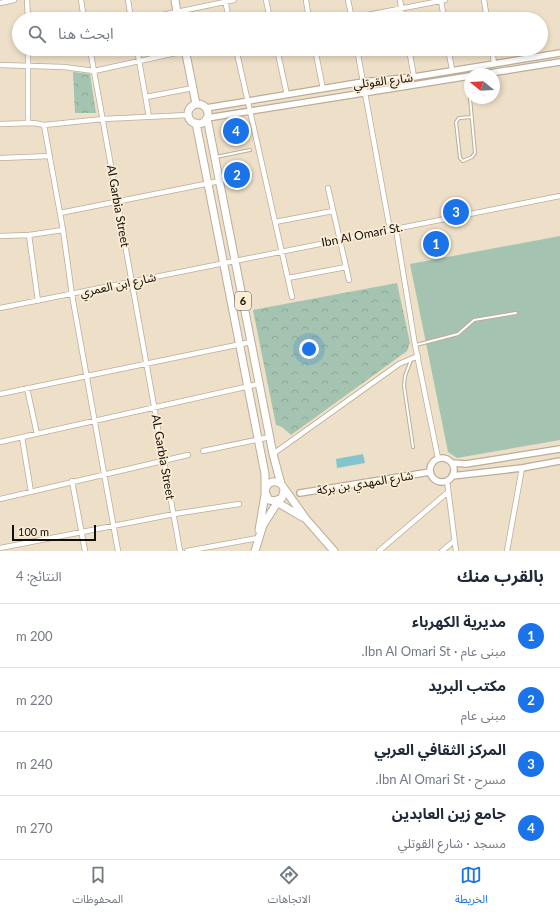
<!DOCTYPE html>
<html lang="ar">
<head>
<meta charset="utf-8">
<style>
  body { margin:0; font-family:Lato,"Noto Sans Arabic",sans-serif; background:#f2f2f3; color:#1f2937; direction:rtl }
  .compass { position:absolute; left:464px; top:68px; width:36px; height:36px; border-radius:50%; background:#fff; box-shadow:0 2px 6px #0003; rotate:288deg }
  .scale { position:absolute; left:12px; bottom:10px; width:84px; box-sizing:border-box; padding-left:4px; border:2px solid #120d06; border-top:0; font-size:11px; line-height:14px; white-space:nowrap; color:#120d06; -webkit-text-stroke:3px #fbecd5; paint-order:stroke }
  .you { position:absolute; left:309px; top:349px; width:14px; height:14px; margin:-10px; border:3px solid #fff; border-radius:50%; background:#1a73e8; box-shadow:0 0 0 6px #1a73e833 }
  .badge { display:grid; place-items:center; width:26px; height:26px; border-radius:50%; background:#1a73e8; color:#fff; font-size:13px; font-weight:700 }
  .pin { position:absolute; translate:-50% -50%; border:2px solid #fff; box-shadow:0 1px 4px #0006 }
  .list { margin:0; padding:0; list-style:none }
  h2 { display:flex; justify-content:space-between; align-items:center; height:52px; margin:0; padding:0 16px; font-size:17px }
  h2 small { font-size:13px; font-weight:400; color:#747a83 }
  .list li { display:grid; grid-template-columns:26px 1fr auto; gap:12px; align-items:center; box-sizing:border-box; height:64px; padding:0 16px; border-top:1px solid #e0e1e3 }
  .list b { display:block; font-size:15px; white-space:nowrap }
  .list p { margin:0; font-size:13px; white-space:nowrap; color:#747a83 }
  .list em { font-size:13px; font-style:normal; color:#747a83 }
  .icon { flex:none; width:22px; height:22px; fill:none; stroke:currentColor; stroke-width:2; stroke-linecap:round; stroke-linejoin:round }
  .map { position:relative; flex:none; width:560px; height:551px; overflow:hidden; direction:ltr }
  .search { position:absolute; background:#fff; box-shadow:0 2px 6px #0003; left:12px; right:12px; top:12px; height:44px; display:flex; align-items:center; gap:10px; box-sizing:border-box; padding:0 14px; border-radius:22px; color:#747a83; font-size:15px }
  .sheet { height:308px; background:#fff }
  nav { display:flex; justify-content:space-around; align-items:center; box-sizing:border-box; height:56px; border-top:1px solid #e0e1e3; background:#fff; font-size:11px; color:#747a83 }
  nav a { display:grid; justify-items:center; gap:2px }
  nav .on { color:#1a73e8 }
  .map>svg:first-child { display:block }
  .park { fill:url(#park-crowns) }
  .pitch { fill:#a4c4b1 }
  .water { fill:#82c5ce }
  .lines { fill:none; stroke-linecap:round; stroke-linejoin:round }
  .service-casing { stroke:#bbad98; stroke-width:4 }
  .minor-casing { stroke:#bbad98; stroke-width:6 }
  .tertiary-casing { stroke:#bbad98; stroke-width:8 }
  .primary-casing { stroke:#bbad98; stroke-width:9 }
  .trunk-casing { stroke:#bbad98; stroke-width:9 }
  .service { stroke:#fff; stroke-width:2 }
  .minor { stroke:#fff; stroke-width:4.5 }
  .tertiary { stroke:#fff; stroke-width:5.5 }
  .primary { stroke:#fff; stroke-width:7 }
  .trunk { stroke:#fff; stroke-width:7 }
  .labels { text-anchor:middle; stroke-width:3.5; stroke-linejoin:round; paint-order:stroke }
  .shield { fill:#fbecd5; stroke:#585044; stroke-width:1 }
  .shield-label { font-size:11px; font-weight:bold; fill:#120d06 }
  .street-label { font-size:12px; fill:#120d06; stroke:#fbecd5 }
</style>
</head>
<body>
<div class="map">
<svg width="560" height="551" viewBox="0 0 560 551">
  <defs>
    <pattern id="park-crowns" width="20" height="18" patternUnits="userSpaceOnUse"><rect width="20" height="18" fill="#a4c4b1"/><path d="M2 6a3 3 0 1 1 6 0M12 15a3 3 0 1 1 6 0" fill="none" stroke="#8ca797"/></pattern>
  </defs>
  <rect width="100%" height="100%" fill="#eedfc8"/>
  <path class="park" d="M73 72 90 74 96 113H75Z
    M397 283 410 343 407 351 291 435 282 427 276 425 253 310Z"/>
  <path class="pitch" d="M560 236V440L457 458 448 452 410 264Z"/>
  <path class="water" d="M363 454 365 463 337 468 336 459Z"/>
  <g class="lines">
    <g class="service-casing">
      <path id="service" d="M469 78 470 93
        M470 98 475 153 472 157 463 161 460 158 456 122 459 118 472 117
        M216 157 250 150
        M416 345 458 334 474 320 516 313
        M411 360 405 376 404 386 413 447"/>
    </g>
    <g class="minor-casing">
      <path id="minor" d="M27 0 28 19
        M81 0 84 19
        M128 0 131 19
        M225 0 229 19
        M266 0 270 19
        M306 0 309 19
        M348 0 352 19
        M400 0 403 19
        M441 0 444 19
        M484 0 487 19
        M0 3 14 0
        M143 19 234 0
        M347 19 445 0
        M90 49 180 551
        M137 49 149 117
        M236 49 292 297
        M277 49 287 95
        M315 49 323 89
        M357 49 390 230
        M409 49 414 77
        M448 49 452 69
        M492 49 494 63
        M0 65 64 67 94 71 194 49
        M146 97 193 88
        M28 123V49
        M0 124 34 123 44 125 103 119 188 115
        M44 125 63 230 72 295 118 551
        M1 158 50 156
        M328 188 349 280
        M60 213 220 181
        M275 222 333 211
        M396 229 415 345 438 458
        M29 235 38 301
        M0 236 29 235 63 230
        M288 278 346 267
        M0 308 560 196
        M27 388 37 434
        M0 394 251 342
        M22 437 31 492
        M0 442 259 384
        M203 451 270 437
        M273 454 399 364 418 356
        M72 481 85 551
        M447 481 456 551
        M0 499 188 455
        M0 548 174 514 239 504
        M187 551 258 538
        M379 551 448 492
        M442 551 454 541
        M507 551 522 468"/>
    </g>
    <g class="tertiary-casing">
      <path id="tertiary" d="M484 74 560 62
        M206 108 363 82 414 77 560 53
        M207 118 470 76
        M430 470a12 12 0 1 1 24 0a12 12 0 1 1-24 0Z
        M452 463 466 464 560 449
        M452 476 522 468 560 461
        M300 493 430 472"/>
    </g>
    <g class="primary-casing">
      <path id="primary" d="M259 530 265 495
        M255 551 263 525 279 500"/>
    </g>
    <g class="trunk-casing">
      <path id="trunk" d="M175 0 178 19
        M185 49 196 104
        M188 114a10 10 0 1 1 20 0a10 10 0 1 1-20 0Z
        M207 118 273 454 281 484
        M196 123 265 474V490
        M284 490 282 498 275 501 269 500 265 492C266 483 273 479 281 484L306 519 334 551
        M275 501 302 517"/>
    </g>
    <use href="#service" class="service"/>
    <use href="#minor" class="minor"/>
    <use href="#tertiary" class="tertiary"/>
    <use href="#primary" class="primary"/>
    <use href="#trunk" class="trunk"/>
  </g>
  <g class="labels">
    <rect class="shield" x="235" y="292" width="16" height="18" rx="3"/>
    <g class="shield-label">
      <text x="243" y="305">6</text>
    </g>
    <g class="street-label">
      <text transform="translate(383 81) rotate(-7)" y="4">شارع القوتلي</text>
      <text transform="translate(118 206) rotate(80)" y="4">Al Garbia Street</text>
      <text transform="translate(362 235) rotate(-11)" y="4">Ibn Al Omari St.</text>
      <text transform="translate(118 285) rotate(-12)" y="4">شارع ابن العمري</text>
      <text transform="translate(163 457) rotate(80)" y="4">AL Garbia Street</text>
      <text transform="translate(365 483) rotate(-9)" y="4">شارع المهدي بن بركة</text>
    </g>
  </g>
</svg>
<svg class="compass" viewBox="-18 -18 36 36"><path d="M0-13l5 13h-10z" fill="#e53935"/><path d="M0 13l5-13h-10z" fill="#747a83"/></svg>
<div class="scale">100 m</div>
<div class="you"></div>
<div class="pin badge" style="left:436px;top:244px">1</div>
<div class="pin badge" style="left:237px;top:175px">2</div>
<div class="pin badge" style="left:456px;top:212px">3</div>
<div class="pin badge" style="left:236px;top:131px">4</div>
<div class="search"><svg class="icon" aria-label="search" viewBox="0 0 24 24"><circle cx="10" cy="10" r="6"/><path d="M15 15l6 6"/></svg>ابحث هنا</div>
</div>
<section class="sheet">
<h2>بالقرب منك<small>النتائج: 4</small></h2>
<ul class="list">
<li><span class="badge">1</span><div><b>مديرية الكهرباء</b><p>مبنى عام · Ibn Al Omari St.</p></div><em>200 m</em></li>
<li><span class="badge">2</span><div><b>مكتب البريد</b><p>مبنى عام</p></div><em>220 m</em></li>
<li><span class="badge">3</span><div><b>المركز الثقافي العربي</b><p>مسرح · Ibn Al Omari St.</p></div><em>240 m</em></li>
<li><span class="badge">4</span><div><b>جامع زين العابدين</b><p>مسجد · شارع القوتلي</p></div><em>270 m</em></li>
</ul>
</section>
<nav>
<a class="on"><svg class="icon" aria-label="map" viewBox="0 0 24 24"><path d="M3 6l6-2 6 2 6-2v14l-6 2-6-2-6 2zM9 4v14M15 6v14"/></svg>الخريطة</a>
<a><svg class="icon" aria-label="directions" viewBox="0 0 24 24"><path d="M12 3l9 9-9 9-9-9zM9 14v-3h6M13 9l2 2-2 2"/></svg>الاتجاهات</a>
<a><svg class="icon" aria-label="saved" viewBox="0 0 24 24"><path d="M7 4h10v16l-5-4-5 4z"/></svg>المحفوظات</a>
</nav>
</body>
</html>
